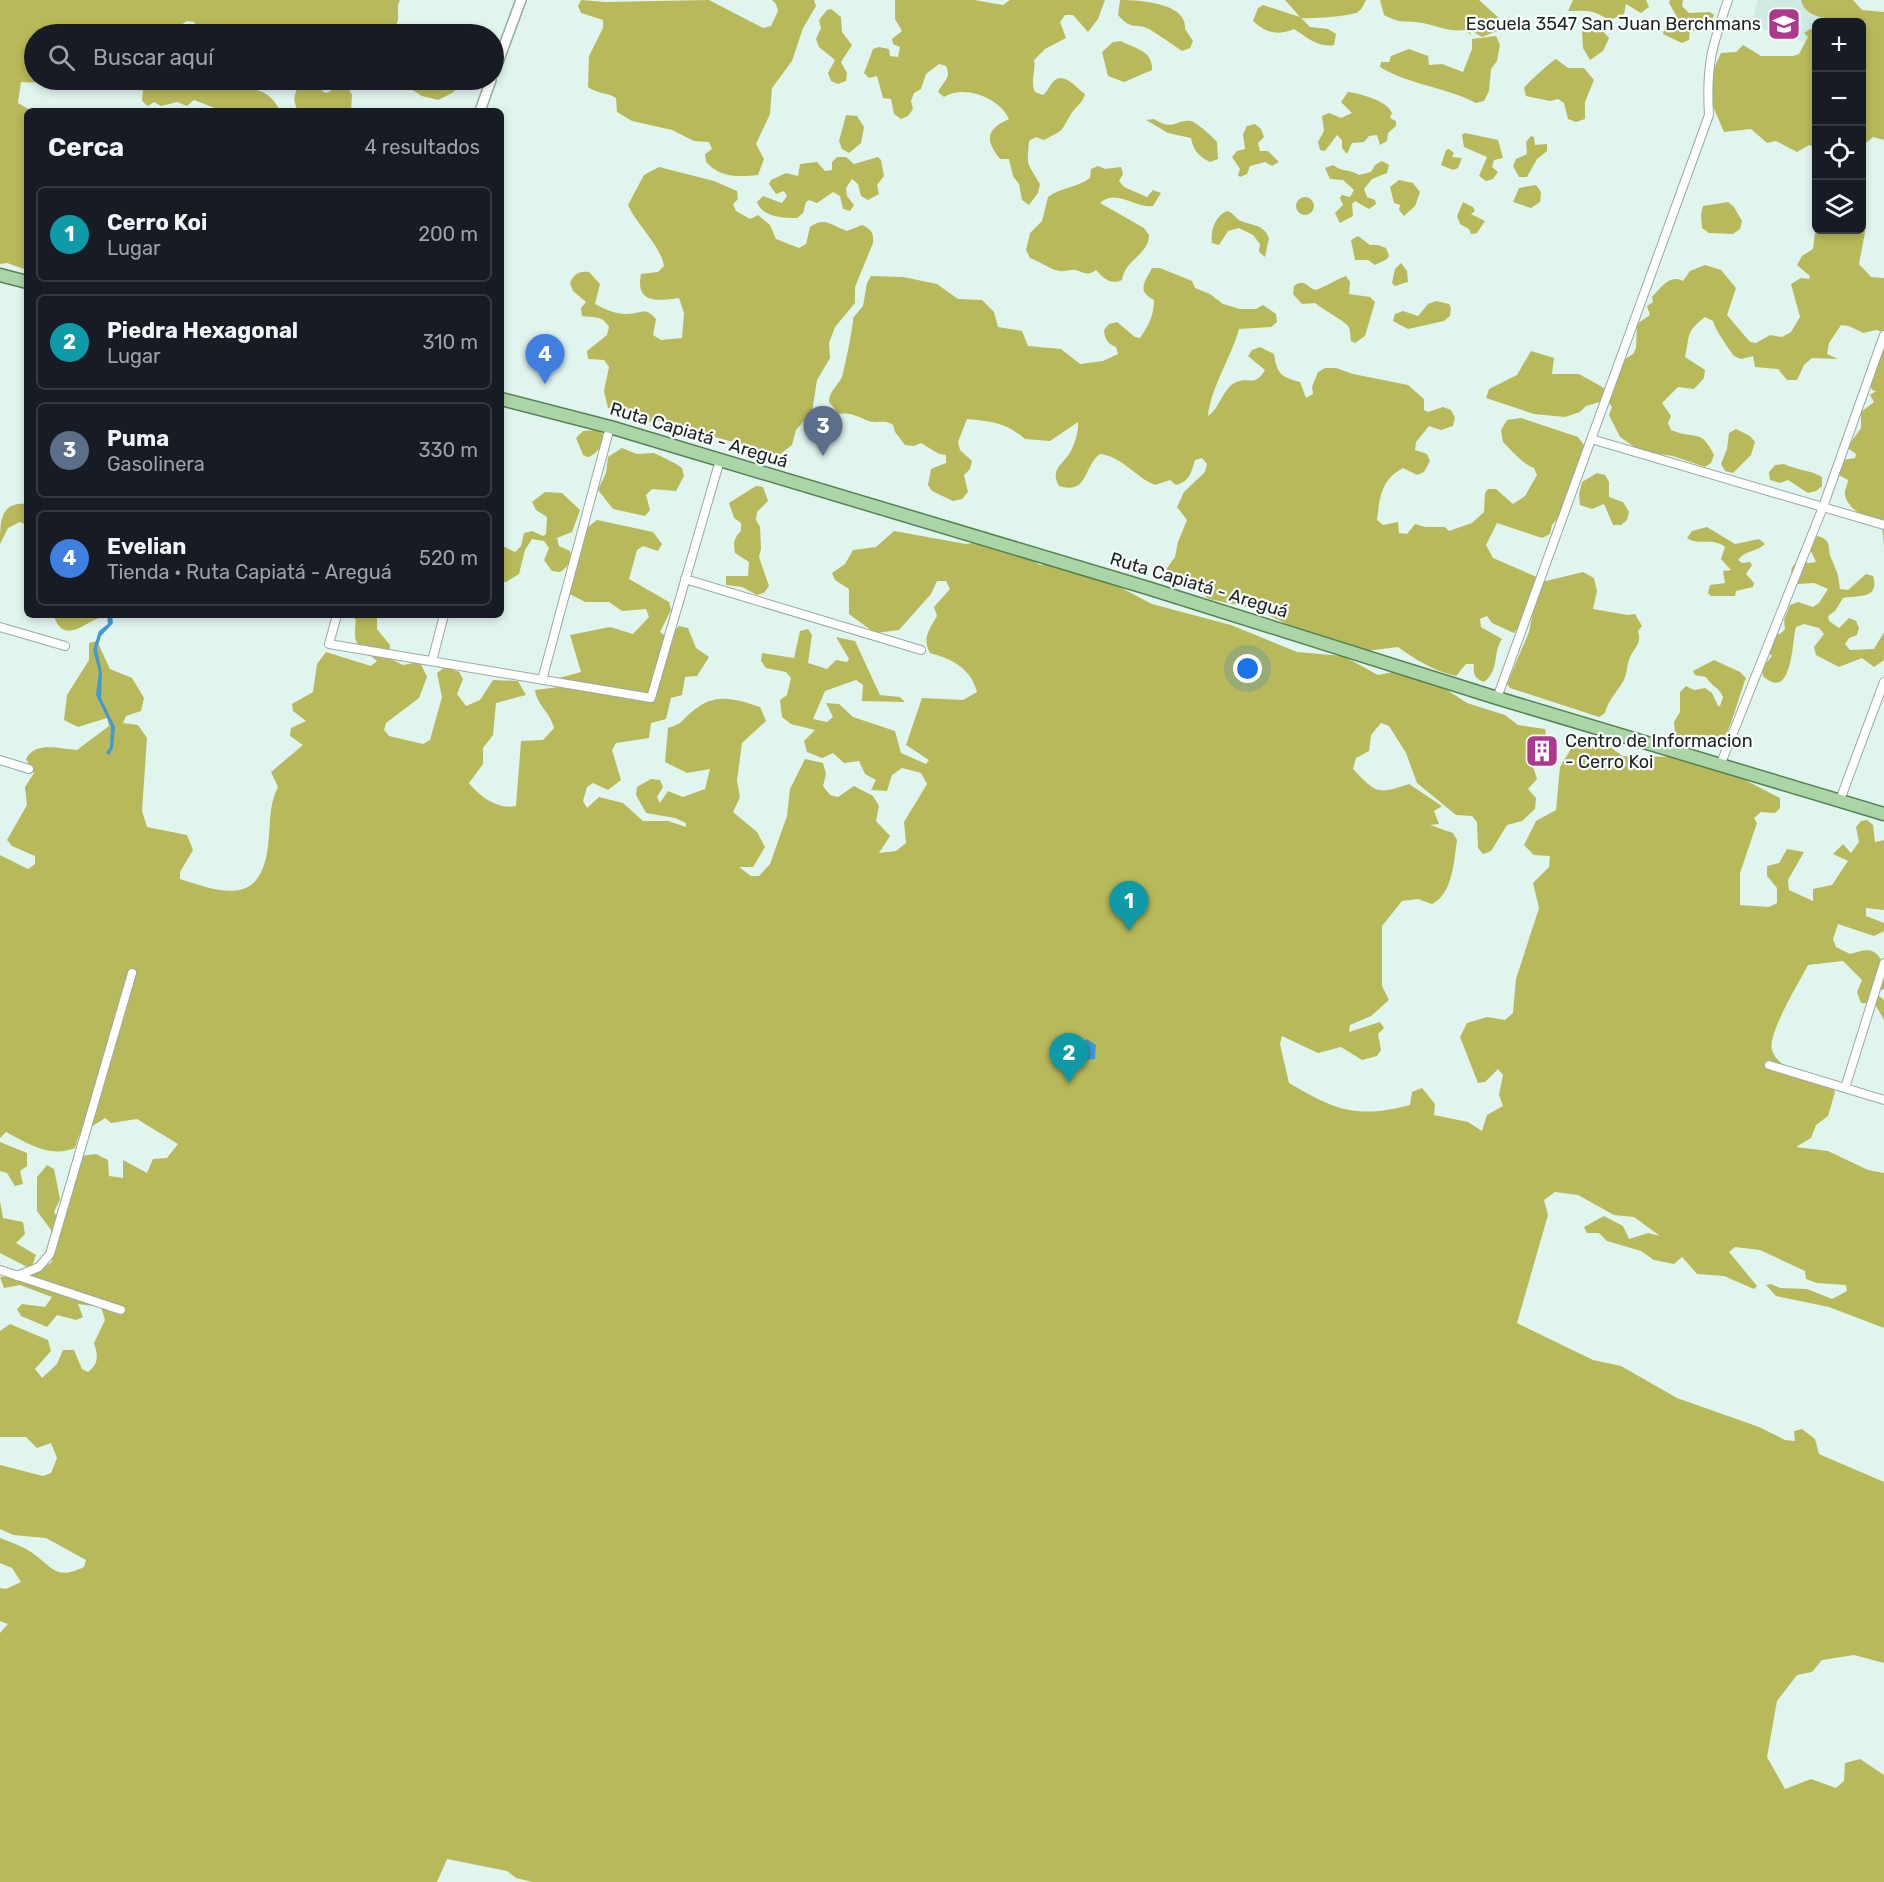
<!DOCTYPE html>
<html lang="es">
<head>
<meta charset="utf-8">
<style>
  body { margin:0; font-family:Rubik,sans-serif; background:#242831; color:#f1f3f6 }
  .controls { position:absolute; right:18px; top:18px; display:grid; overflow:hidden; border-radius:9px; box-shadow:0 3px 9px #0003 }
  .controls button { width:54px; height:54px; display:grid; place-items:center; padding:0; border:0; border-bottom:2px solid #363941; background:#171b24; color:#f1f3f6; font:30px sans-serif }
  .you { position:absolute; left:1248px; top:669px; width:21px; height:21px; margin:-15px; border:4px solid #fff; border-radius:50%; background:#1a73e8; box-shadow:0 0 0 9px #1a73e833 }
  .badge { display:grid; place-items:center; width:39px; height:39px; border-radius:50%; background:#af388f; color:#fff; font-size:20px; font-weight:700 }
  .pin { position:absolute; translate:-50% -50px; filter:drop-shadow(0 2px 3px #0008) }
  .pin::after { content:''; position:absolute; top:32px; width:21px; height:18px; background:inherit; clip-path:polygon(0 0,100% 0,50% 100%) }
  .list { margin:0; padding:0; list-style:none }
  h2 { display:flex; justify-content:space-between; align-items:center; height:78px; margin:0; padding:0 24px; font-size:26px }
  h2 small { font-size:20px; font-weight:400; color:#9ea1a6 }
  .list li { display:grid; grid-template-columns:39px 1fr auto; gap:18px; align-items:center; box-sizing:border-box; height:96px; margin:0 12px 12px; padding:0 12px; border:2px solid #363941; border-radius:9px }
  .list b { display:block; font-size:22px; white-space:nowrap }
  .list p { margin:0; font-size:20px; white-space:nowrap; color:#9ea1a6 }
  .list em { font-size:20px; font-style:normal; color:#9ea1a6 }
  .icon { flex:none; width:33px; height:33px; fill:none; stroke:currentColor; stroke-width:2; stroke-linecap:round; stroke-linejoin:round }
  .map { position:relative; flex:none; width:1884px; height:1882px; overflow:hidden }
  .search { position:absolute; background:#171b24; box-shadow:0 3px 9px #0003; left:24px; top:24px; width:480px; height:66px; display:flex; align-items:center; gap:15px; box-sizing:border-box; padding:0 21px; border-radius:33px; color:#9ea1a6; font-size:22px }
  .panel { position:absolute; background:#171b24; box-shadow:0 3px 9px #0003; left:24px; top:108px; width:480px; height:510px; border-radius:9px }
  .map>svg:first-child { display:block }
  .built { fill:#ceebe3 }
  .forest { fill:#b8b95a }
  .water { fill:#4399d3 }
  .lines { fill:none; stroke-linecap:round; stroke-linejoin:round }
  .minor-casing { stroke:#97aaa4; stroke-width:10 }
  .tertiary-casing { stroke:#97aaa4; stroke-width:12 }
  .primary-casing { stroke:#548352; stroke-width:15 }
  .minor { stroke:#fff; stroke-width:8 }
  .tertiary { stroke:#fff; stroke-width:9 }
  .primary { stroke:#abd4a7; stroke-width:12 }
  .labels { text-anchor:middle; stroke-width:4.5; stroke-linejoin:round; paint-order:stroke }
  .poi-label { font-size:18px; fill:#1b2220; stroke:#fafefd; text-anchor:end }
  .street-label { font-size:18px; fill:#1b2220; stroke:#fafefd }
</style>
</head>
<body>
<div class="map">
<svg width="1884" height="1882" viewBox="0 0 1884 1882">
  <rect width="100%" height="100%" fill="#e1f5ef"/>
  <path class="built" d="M1758 0H1846L1839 22H1816V46L1751 25Z"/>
  <path class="forest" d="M0 0H400C395 8 401 18 396 25 392 30 387 31 383 34H202L194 22 187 21 176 28 153 31 150 34H34V80H45L43 83 21 82 18 103 32 111H27V270L7 263 0 264Z
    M581 0 605 2 709 0 763 28 771 26 778 11 776 4 772 0H814L816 6 803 28 792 61 772 88 770 114 756 144 764 159 758 175C737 177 721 178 706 162L705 154 712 149 709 142 694 141 672 130 632 121 617 112 616 98C607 92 597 94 588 87L589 56 603 28V20L581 13 578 6Z
    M895 0H974L1003 5 1010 0H1105L1098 19 1088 32 1073 15H1065L1060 22 1066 38 1045 49 1034 60C1036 71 1030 81 1035 92L1043 95C1048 91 1048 88 1052 83 1063 69 1076 88 1085 94 1083 103 1076 106 1071 114 1059 134 1066 128 1044 140L1036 137 1029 141C1027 167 1026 160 1040 184L1038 193 1029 205 1022 200 1019 184 1013 176 1009 159H1000C984 139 987 129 1009 119 1000 98 964 84 944 97L938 92C943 81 952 79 946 66L939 64 926 74 921 89 914 93 911 101 913 109 908 116 901 119 894 114 891 99 883 98 877 76 869 78 864 73 873 49 879 47 889 49 890 56 898 57 900 47 893 44 892 39 902 31 895 19Z
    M1120 0C1139 0 1188 3 1185 29L1193 41 1190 48 1182 51C1171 44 1161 36 1149 29 1135 22 1133 32 1118 15Z
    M1285 0H1366C1364 4 1362 9 1358 12 1353 16 1309 19 1301 18L1310 27 1328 29 1336 34 1334 45C1319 48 1306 37 1294 29 1277 36 1266 33 1253 21L1258 8 1263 5 1300 17Z
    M1380 0H1479L1499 18 1502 25 1497 31 1482 37 1470 30 1471 35 1465 30C1449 32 1441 27 1427 24 1408 19 1404 26 1384 15Z
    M1573 0H1646L1649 7 1641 13 1626 4 1624 14C1606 23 1609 18 1593 12 1586 10 1576 11 1568 11Z
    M1670 0H1683L1682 6 1689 13 1710 12 1714 15 1708 29 1702 27 1700 32 1690 30 1689 40 1682 43 1663 34 1666 22 1684 29 1669 3Z
    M1801 0H1853L1862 10 1884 12V140L1873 137 1867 142 1862 140V22H1843L1844 20C1829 18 1805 19 1801 0Z
    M831 9 841 17 842 32 852 45 841 62 847 73 846 81 838 84 831 81 828 73 835 60 819 47 816 39 821 28 819 20 827 10Z
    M1598 26 1609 38 1603 51 1590 60 1583 48 1582 31Z
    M1810 29 1816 30V148L1809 145 1797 152 1776 141 1767 143 1751 129 1724 132 1705 88 1721 53 1736 52 1743 45 1761 56H1793L1799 54 1808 37 1804 33Z
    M1496 36 1500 45 1497 61 1491 69 1489 91 1484 101 1476 103C1446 87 1409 85 1380 67L1381 62H1389L1391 56 1409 49 1428 56 1429 65 1442 64 1463 72 1472 49V39Z
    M1121 41C1135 49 1153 50 1152 70L1124 82 1108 76 1102 52 1113 42Z
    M1556 59 1568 68H1584L1594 80 1585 102V119L1576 122 1568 119 1564 103 1558 99 1550 101 1526 96 1524 88C1527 83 1552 61 1556 59Z
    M129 80H245L243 81 246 88C263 90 273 96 280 111H222L194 100 187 106 177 102 161 106 154 102 148 106 142 101 143 89Z
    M383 80H466L452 93 438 100 422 96 402 83Z
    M306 81 326 93 340 86 348 88 352 95 351 111H297L294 99 298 84Z
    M1348 92C1359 93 1388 101 1392 113L1390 118 1396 121V126L1388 133 1387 141 1380 145 1377 135 1369 136 1364 142 1352 143 1347 154 1342 148V140L1337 135 1325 151 1320 150 1318 142 1324 131 1322 116 1329 113 1341 118 1352 113 1341 102Z
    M846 115 857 116 864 127 861 143 849 153 842 149 839 141Z
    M1154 119C1175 132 1175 119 1191 121 1196 122 1213 137 1217 142L1218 159 1210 162C1199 157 1193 150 1191 138L1168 133 1146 120Z
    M1255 124 1261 129 1264 137 1258 143 1260 151H1268L1279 162 1272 166 1265 162 1250 166 1247 174 1240 177 1238 175 1240 169 1232 157 1237 151 1245 149 1243 134 1247 126Z
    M1465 133 1498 140 1503 158 1494 160 1492 167 1498 172 1493 179 1486 181 1479 176 1487 157 1464 147 1462 135Z
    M1531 136 1534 137 1535 145 1547 144V151L1537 159 1527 177H1519L1513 166 1516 159 1527 154 1526 142Z
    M1449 149 1454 153 1452 157 1462 158 1458 168 1453 170 1441 165 1446 150Z
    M837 157H846L854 164 878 157 881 160 884 176 877 185 879 194 868 200 861 196 858 184 852 179 846 188 847 196 854 205 850 211 843 209 840 196 833 192 817 203 809 200 806 202 803 213 797 218C782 218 762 217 757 202L763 196 782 203 787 196 784 191 776 194 769 184 771 180 786 173 798 176 800 164 817 162 825 171 832 170V162Z
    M1382 161 1389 165 1387 173 1372 179 1364 189 1367 197 1375 200 1376 204 1369 209 1355 201 1352 204 1353 216 1340 223 1335 213 1343 205 1340 198 1342 195 1350 197 1354 190 1343 180 1330 179 1325 168 1333 165C1342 172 1350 169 1359 175L1371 172 1375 165Z
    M1098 166 1105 169 1121 167 1123 174 1119 181 1124 187 1147 197 1153 190 1161 193 1153 206C1135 208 1115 188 1100 203L1144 228 1149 235C1149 255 1125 259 1122 280 1111 285 1104 279 1096 270 1086 277 1085 272 1075 270 1070 269 1065 272 1060 271 1050 270 1040 261 1030 258L1026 250 1030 233 1042 221 1048 197C1061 187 1077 188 1090 178L1091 169Z
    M659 167 714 181 737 191 738 199 733 204 736 211 750 219 758 215 770 225 776 239 799 248 806 244 810 227C825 216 832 226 847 231L862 225C871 229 874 233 873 243L855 287V303L835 327 829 343 830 358 817 380 812 412 796 430 792 445 779 455 708 435 692 433 660 421 636 422 624 410 608 408 604 391 609 367 604 360 588 359 587 351 607 335 609 327C602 315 595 318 582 316L581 308 586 302 573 291 570 283C574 274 578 271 589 272L600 284 595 304C604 309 615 314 627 314 641 314 645 306 656 319L653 335 661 340 682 338 684 313 679 298C658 301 635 304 641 274L658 272 664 266C661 246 636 224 628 205L644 175Z
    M1399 180 1413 183 1420 192 1415 206 1404 216 1399 210 1400 205 1394 203 1390 187Z
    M1536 185 1541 192 1540 202 1531 208 1513 202 1519 188Z
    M1296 206a9 9 0 1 1 18 0a9 9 0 1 1-18 0Z
    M1463 202 1473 207 1475 211 1471 214 1485 221 1477 233 1471 234 1469 229 1460 224 1457 216Z
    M1728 202 1734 207 1742 221 1740 229 1733 234 1709 233 1702 228 1701 214 1703 206Z
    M1227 211C1234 213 1234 217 1239 220 1251 226 1263 223 1269 238L1265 257 1259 252 1260 244 1253 235 1239 228 1228 231 1219 245 1212 243C1210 231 1215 216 1227 211Z
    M1816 225V230H1862V227H1866L1859 264 1871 277 1884 278V332L1876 330 1863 333 1849 326 1841 325 1829 343 1827 354 1838 359 1812 358 1804 365 1797 380H1787L1778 369 1755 367 1753 356 1741 359 1734 356C1728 348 1715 329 1713 321L1705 317C1685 332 1690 336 1685 357L1705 370 1704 378 1694 389 1678 387 1662 403 1671 416 1668 423 1671 430C1697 441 1700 427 1714 455L1711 463 1705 467 1673 456 1640 451 1620 437 1609 415 1612 407 1607 400 1586 406 1580 412 1565 417 1534 414 1486 398 1489 389 1517 375 1531 351 1554 358 1552 374H1579L1613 393 1622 361 1633 354 1636 348 1637 324 1650 315 1647 306 1653 302 1652 297C1661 288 1669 274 1683 281L1690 271 1705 265 1721 270 1736 288 1727 315 1750 342 1756 343 1770 335 1782 337 1791 332 1800 317 1791 284 1801 278 1809 279 1810 276 1797 265 1802 256 1813 249Z
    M1358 236 1370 245H1378L1386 248 1389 256 1387 259 1375 265 1368 260H1355L1351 240Z
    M1401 263 1407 271 1408 282 1395 286 1392 283 1395 269Z
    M1152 268H1160L1192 281 1195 288 1210 294 1223 304 1240 309H1256L1263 305 1276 314 1277 322 1271 327 1239 329C1231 358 1211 387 1208 416 1220 408 1223 388 1236 382 1250 376 1254 388 1265 370L1248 356 1252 350 1260 347 1274 354C1277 374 1281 377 1300 382L1306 398 1313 394 1312 387 1318 372 1325 368H1336L1353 374 1408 385 1424 399V410L1428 412 1443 407 1451 410 1455 418 1453 426 1441 430 1429 426 1416 442 1415 450 1427 454 1430 461 1424 472 1417 475 1403 468C1381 480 1380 496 1377 520L1383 525 1398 522 1399 533 1407 534 1415 524 1425 527H1445L1449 531 1472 523 1484 512 1485 493 1488 489H1496L1513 504 1525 496 1537 475 1534 468C1524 465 1511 450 1503 442L1501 430 1507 420 1521 418 1578 437 1584 445 1583 465 1572 480 1563 503 1562 513 1552 525 1550 534 1542 538 1497 523 1486 545 1493 558 1546 581 1583 572 1594 578 1597 591 1593 609 1627 615 1635 614 1642 626 1638 631C1642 643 1635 647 1630 657 1627 664 1627 673 1624 680 1618 691 1608 700 1605 713L1599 717 1510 688 1507 684 1529 632 1532 617 1525 619 1514 633 1492 623 1487 616 1480 619 1481 627 1502 639C1492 654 1500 670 1484 682 1474 678 1473 674 1474 664H1466L1456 676C1436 672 1414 659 1398 647L1366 651 1308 635 1257 609 1209 599 1196 590 1180 586 1167 578 1165 571 1175 557 1178 542 1187 520 1177 507 1184 492 1205 472 1207 464 1202 458 1195 460C1191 473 1190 481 1176 485L1170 480 1155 485C1135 477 1123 457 1100 454 1083 466 1089 495 1059 486 1050 470 1061 466 1069 454 1074 447 1079 431 1078 422L1050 441 1025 439C1007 423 991 421 967 419L958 442 960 450 972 461 970 469 964 475 968 492 962 499 953 501 932 491 928 485 931 469 946 463V455L939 454 921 443 914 446 905 445 895 432 893 425C884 419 878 424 869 421 857 417 852 412 839 414L829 402C829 391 837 387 842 377 844 371 854 323 853 318L863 306 867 283 871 276 903 277 937 284 958 299 982 300 994 312 998 327 1022 331 1028 346 1061 349 1080 364 1103 361 1118 354 1116 347C1107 343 1105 340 1104 330L1109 324 1117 322 1135 337 1140 338C1148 326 1154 316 1154 300 1136 291 1145 282 1152 268Z
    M1346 276 1350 282 1349 294 1370 297 1375 302 1365 336 1355 343 1351 341C1350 336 1351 330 1348 326 1347 323 1321 308 1315 303L1302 304 1293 294 1294 286C1304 278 1307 287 1315 290 1326 287 1334 280 1346 276Z
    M1436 301 1449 304 1451 308 1450 316 1444 321 1408 329 1393 321 1395 314 1403 311 1418 316 1428 304Z
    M1884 346V546L1882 526C1870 520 1846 509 1845 494 1844 490 1848 485 1848 480L1837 474 1843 460 1855 458 1856 454 1849 449V445L1861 428V412L1874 402 1870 395 1876 391 1872 390 1870 384C1877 372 1878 359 1884 346Z
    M1736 429 1750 436 1755 442 1751 455 1733 473 1725 471 1721 464 1727 449 1729 433Z
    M599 430 604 436C603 445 596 456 587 457L583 455 576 438 583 431Z
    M622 448 637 454 654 453C664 458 674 462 682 468L684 476 676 491 652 489 646 495 650 510 645 516 613 509 598 490 606 473 608 457Z
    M1784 464C1796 470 1811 470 1822 477V486L1816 491 1808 493 1788 480 1780 483 1770 480 1769 472 1775 465Z
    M1597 473 1605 475 1609 482V497L1623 502 1629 512 1627 520 1621 525H1613L1604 504 1592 509 1580 505 1579 494 1582 482Z
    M756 486 763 487 768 501 757 512 756 520 760 527 761 549 759 557 769 586 764 593 757 595 742 587 726 585V576H748L749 562 735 553C733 543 734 538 741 531V523L734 518 729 503Z
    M545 492 562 493 580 510 572 532 557 538 559 546 570 551C573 559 567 568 560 572L552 571 544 560 549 548 544 541 532 539 525 550 519 574 506 582H501V545L515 552 521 546 524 533 532 531 543 536 546 534 547 517 536 510 532 502Z
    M27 504V525L20 522 8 528 0 544C0 522 0 501 27 504Z
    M597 520 653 532 662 544 658 551 643 546 637 550 629 579 669 602 671 610 660 632 667 637 679 626 688 628 696 648 709 657 697 676 685 677 682 695 671 698 666 719 651 723 649 738 616 743 612 750 621 780 608 790 593 783 587 787 583 801 587 808 599 797 623 803 643 821H668L686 827V823L675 818 646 813 636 795 637 787 651 779 660 780 663 787 657 797 660 803 668 791 683 797 705 789 710 769 687 773 665 762 668 728C685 723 682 719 694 710 716 692 736 699 760 707L766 721 742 743 737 781 740 797 733 812 757 832 765 847 753 867H739L751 876H759L770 864 787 816 790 789 805 759 823 763 826 774 823 786 830 795 838 797 854 786 873 796 879 806 876 821 890 836 879 853 896 851 906 843 904 822 927 784 921 773 902 768 892 775 887 791 871 790 876 780 865 774 859 761 844 763 833 753 822 758 807 752 804 741 815 730 791 724 782 717 780 700 787 695 791 678 786 672 766 668 761 661 762 653 794 658 800 631 808 629 812 635 808 663 827 669 836 660 847 662 849 659 836 637 855 641 880 695 900 697 905 702 862 701 863 685 856 680 825 691 813 719 827 722 833 717 826 703 839 704 853 717 895 731 901 753 926 764 929 760 906 745 922 698 963 700 977 692C971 669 953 659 930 653 922 638 929 630 937 616L934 607 950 589 946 581H937L931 594 899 630 875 633 849 614V589L835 580 832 573 845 564 853 550 876 547 894 531 966 544 982 542 1010 549 1040 565 1072 562 1152 604 1231 625 1297 652 1343 656 1378 675 1398 671 1444 688 1467 703 1505 715 1518 725 1545 729 1547 742 1532 741 1529 754 1537 779 1528 789 1536 798 1535 809 1522 821 1507 825 1491 851 1483 854 1478 848 1477 822 1472 816 1456 815 1417 783 1406 753 1389 726 1381 723 1371 735 1369 751 1356 758 1353 769C1376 793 1377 795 1409 784L1442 806 1434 811 1439 824 1430 825 1453 833 1457 840C1454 860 1453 894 1432 904L1418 899 1402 901 1382 926V986L1389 1000 1371 1016 1350 1025 1349 1032 1380 1022 1384 1028 1378 1034 1381 1050 1377 1056 1362 1060 1341 1047 1318 1053 1282 1036 1280 1044 1289 1083C1335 1110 1356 1119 1410 1105L1412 1092 1422 1088 1435 1104 1434 1115 1468 1122 1482 1131 1487 1115 1503 1106 1499 1095 1503 1075 1498 1069 1485 1082 1478 1083 1460 1037 1467 1023 1487 1017 1505 1020 1513 1013 1516 979 1539 908 1533 883 1549 867 1550 856 1534 855 1524 845 1536 821 1556 810 1560 767 1571 749 1607 745 1623 756 1675 757 1745 780 1780 798V808L1775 813 1761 812 1754 818 1757 823 1740 873V905L1769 907 1777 903V888L1767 876V866L1779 863 1787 849 1804 852 1788 880 1789 890 1813 901V889L1832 885 1848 861 1833 854 1843 844 1851 853 1859 842 1856 827 1861 821 1867 820 1873 825 1875 842 1884 840V910L1866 908V916L1884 923V931L1874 936 1838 924 1833 939 1836 947 1850 954C1863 950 1874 946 1881 960L1878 968 1884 970V989L1879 991V996L1884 1000V1020L1875 1004 1861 1003 1857 992 1862 980 1843 961 1808 965C1800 981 1767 1034 1772 1050 1775 1060 1784 1065 1791 1070 1804 1080 1814 1085 1830 1084L1835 1092 1828 1116 1816 1125 1811 1138 1796 1147 1828 1151 1868 1170 1884 1173V1328L1829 1307 1776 1296 1766 1285 1771 1284 1780 1288 1807 1289 1832 1299 1847 1291 1846 1285 1817 1283 1806 1279 1805 1271 1760 1250 1735 1247 1729 1252 1757 1286 1754 1289 1724 1276 1697 1274 1682 1257 1674 1264 1654 1260 1641 1251 1607 1241 1599 1233H1587L1584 1227 1604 1216 1623 1226 1629 1239 1648 1233 1660 1236 1634 1217 1614 1215 1578 1195 1555 1192 1544 1200 1548 1215 1517 1323 1593 1360 1621 1366 1677 1398 1759 1427 1785 1440 1795 1441 1794 1431 1802 1429 1815 1439 1819 1454 1884 1482V1663L1854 1655 1822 1660 1812 1672 1797 1675 1777 1701 1767 1757 1785 1789 1811 1779 1836 1788 1844 1781 1845 1763 1860 1759 1884 1775V1882H533L516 1878 507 1871 447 1859 437 1882H0V1633L8 1624 0 1621V1588L6 1589 21 1582 12 1568 0 1563V1538C10 1542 22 1546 31 1552 53 1567 55 1581 84 1567L86 1560 46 1538 13 1535 0 1529V1465L43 1476 51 1473 57 1458 51 1443 37 1448 26 1437H0V1331L10 1324 48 1340 51 1351 35 1369 42 1378 57 1364 63 1350H74L82 1369 88 1372C99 1364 98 1355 94 1343L105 1320 101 1307 78 1304 83 1317 76 1320 57 1315 47 1327 21 1316 17 1309 22 1304 45 1307 52 1297 20 1285 4 1288 0 1277 33 1275 52 1262 51 1230 37 1211V1177L47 1165 54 1169 60 1199 54 1212 58 1218 66 1216 80 1156 96 1154 108 1160 109 1176 123 1178V1160L147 1173 153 1159 167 1158 178 1144 137 1119 111 1123 105 1118 79 1135 75 1148C50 1158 29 1144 6 1132L0 1138V855L28 869 35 864V856L12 846 7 840 27 805 25 787 34 773 26 759C35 741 59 749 77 750L109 726 107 718 78 727 64 720 67 695 89 660V643L97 641 110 669 132 678 144 698 141 711 126 716 123 723 138 725 147 738 142 811 147 827 187 835 193 850 180 872V879C223 893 261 906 268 846 271 825 268 806 278 787L271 772 303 745 290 736 291 728 306 721 293 711 292 704 313 692 317 664 326 652 371 666 377 661C359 645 352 647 356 620L351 615H377V629L390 645 389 658 403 665 420 662 427 677 419 698 386 723 384 730 389 736 423 744 430 740 442 697 437 673 445 667 459 672 463 679 457 694 466 706 480 700 493 680 518 681 526 695 496 703 493 735 483 748V764L469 783C479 796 498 810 516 806L521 741 543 740 554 728C550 712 537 705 535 690L559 687V678L581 672 570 635 610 627 633 634 649 617 646 609 622 611 609 602H585L570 594C570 572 581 552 584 530Z
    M1707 527 1735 544 1759 539 1765 544C1757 552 1745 550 1738 560L1742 563 1750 562 1752 565 1746 574 1754 583 1753 587 1736 591 1735 596H1711L1708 593 1710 585 1725 583 1723 571 1731 570 1721 559 1725 547C1713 537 1698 546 1687 538L1692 531Z
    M1818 536C1834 541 1826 549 1832 560 1838 575 1838 572 1840 589L1848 590 1866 574 1873 576C1880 600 1858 595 1843 598L1835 611 1828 616 1829 621 1839 628 1849 618 1856 621 1859 628 1857 635 1849 638 1845 644 1850 650 1874 649 1884 632V660L1874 667 1862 658 1839 667 1816 655 1814 647 1824 634 1819 628 1804 624 1796 627C1792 638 1793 704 1763 676L1762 668 1772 656 1766 650 1772 634H1780L1785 629 1784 620 1790 605 1798 602 1813 607 1819 603 1828 589 1814 583 1798 584C1788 574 1789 565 1802 560L1808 563 1816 562 1809 547 1811 539Z
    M117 615C111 617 107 616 102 617 87 620 64 647 54 616Z
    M1714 660 1740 672 1746 678C1741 690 1730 731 1724 738L1704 735 1686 744 1675 733 1674 722 1680 712V692L1686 686 1694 690 1705 688 1712 693 1718 706H1720L1723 697C1720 688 1711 686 1706 677L1695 675 1693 671Z
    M0 1142 27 1153V1166L20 1171 23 1184 15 1186 7 1173 0 1171Z
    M0 1201 3 1218 23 1222 25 1234 16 1243 36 1255 31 1269 0 1253Z"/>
  <path class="water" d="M107 615H112L113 623 101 636 97 649 102 673 101 698 115 727 113 748 109 755 106 753 110 747 111 726 96 695 99 672 93 650 99 631 108 624Z
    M1087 1039 1096 1045 1095 1059 1086 1060 1078 1055 1077 1044Z"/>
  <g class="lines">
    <g class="minor-casing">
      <path id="minor" d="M1591 439 1884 525
        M685 579 921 650
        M337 615 329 644 651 698 720 460
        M0 627 65 646
        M432 661 444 615
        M542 680 610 427
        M1497 698 1709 115C1706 65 1712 46 1728 0
        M0 760 29 769
        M1721 763 1823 507 1884 335
        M1840 800 1884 682
        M1769 1065 1884 1100
        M1845 1088 1884 963
        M0 1270 121 1310
        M17 1276 39 1267 50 1254 132 973"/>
    </g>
    <g class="tertiary-casing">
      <path id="tertiary" d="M494 73 521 0
        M480 111 491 80"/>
    </g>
    <g class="primary-casing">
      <path id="primary" d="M0 275 27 282
        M501 399 610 427 1151 589 1497 698 1884 814"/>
    </g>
    <use href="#minor" class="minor"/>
    <use href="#tertiary" class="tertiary"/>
    <use href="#primary" class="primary"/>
  </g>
  <defs>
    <g id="school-square" transform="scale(1.725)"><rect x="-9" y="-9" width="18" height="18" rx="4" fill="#af388f" stroke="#fafefd"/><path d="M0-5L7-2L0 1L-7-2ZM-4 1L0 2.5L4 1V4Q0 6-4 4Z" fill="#fff"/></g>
    <g id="building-square" transform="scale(1.725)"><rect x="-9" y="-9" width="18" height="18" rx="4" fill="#af388f" stroke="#fafefd"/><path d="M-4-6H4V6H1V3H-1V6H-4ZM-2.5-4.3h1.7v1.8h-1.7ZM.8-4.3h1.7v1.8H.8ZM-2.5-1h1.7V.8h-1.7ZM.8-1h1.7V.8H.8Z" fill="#fff"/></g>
  </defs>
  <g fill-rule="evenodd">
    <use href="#school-square" x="1784" y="24"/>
    <use href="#building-square" x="1542" y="751"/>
  </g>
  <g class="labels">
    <g class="poi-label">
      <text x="1761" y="30">Escuela 3547 San Juan Berchmans</text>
      <text x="1565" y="747" text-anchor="start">Centro de Informacion<tspan x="1565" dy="21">- Cerro Koi</tspan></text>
    </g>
    <g class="street-label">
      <text transform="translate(699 435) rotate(17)" y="6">Ruta Capiatá - Areguá</text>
      <text transform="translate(1199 585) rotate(17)" y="6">Ruta Capiatá - Areguá</text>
    </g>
  </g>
</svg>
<div class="controls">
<button>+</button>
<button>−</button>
<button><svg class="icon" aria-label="locate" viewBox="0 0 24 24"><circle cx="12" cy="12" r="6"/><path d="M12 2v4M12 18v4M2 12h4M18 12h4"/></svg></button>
<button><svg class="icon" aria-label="layers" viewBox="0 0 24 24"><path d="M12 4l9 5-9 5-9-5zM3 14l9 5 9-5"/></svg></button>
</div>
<div class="you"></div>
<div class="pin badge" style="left:1129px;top:931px;background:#0f9aa8">1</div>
<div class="pin badge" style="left:1069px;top:1083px;background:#0f9aa8">2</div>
<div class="pin badge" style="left:823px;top:456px;background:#5c6f8a">3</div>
<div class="pin badge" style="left:545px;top:384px;background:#3f7fe0">4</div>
<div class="search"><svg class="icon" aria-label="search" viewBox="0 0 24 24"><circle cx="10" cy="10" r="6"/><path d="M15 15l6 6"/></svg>Buscar aquí</div>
<section class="panel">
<h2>Cerca<small>4 resultados</small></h2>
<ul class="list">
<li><span class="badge" style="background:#0f9aa8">1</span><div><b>Cerro Koi</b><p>Lugar</p></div><em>200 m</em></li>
<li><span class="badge" style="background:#0f9aa8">2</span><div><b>Piedra Hexagonal</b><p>Lugar</p></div><em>310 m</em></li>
<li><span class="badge" style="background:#5c6f8a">3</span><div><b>Puma</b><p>Gasolinera</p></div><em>330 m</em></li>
<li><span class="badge" style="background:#3f7fe0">4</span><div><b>Evelian</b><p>Tienda · Ruta Capiatá - Areguá</p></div><em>520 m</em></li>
</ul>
</section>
</div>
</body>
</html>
